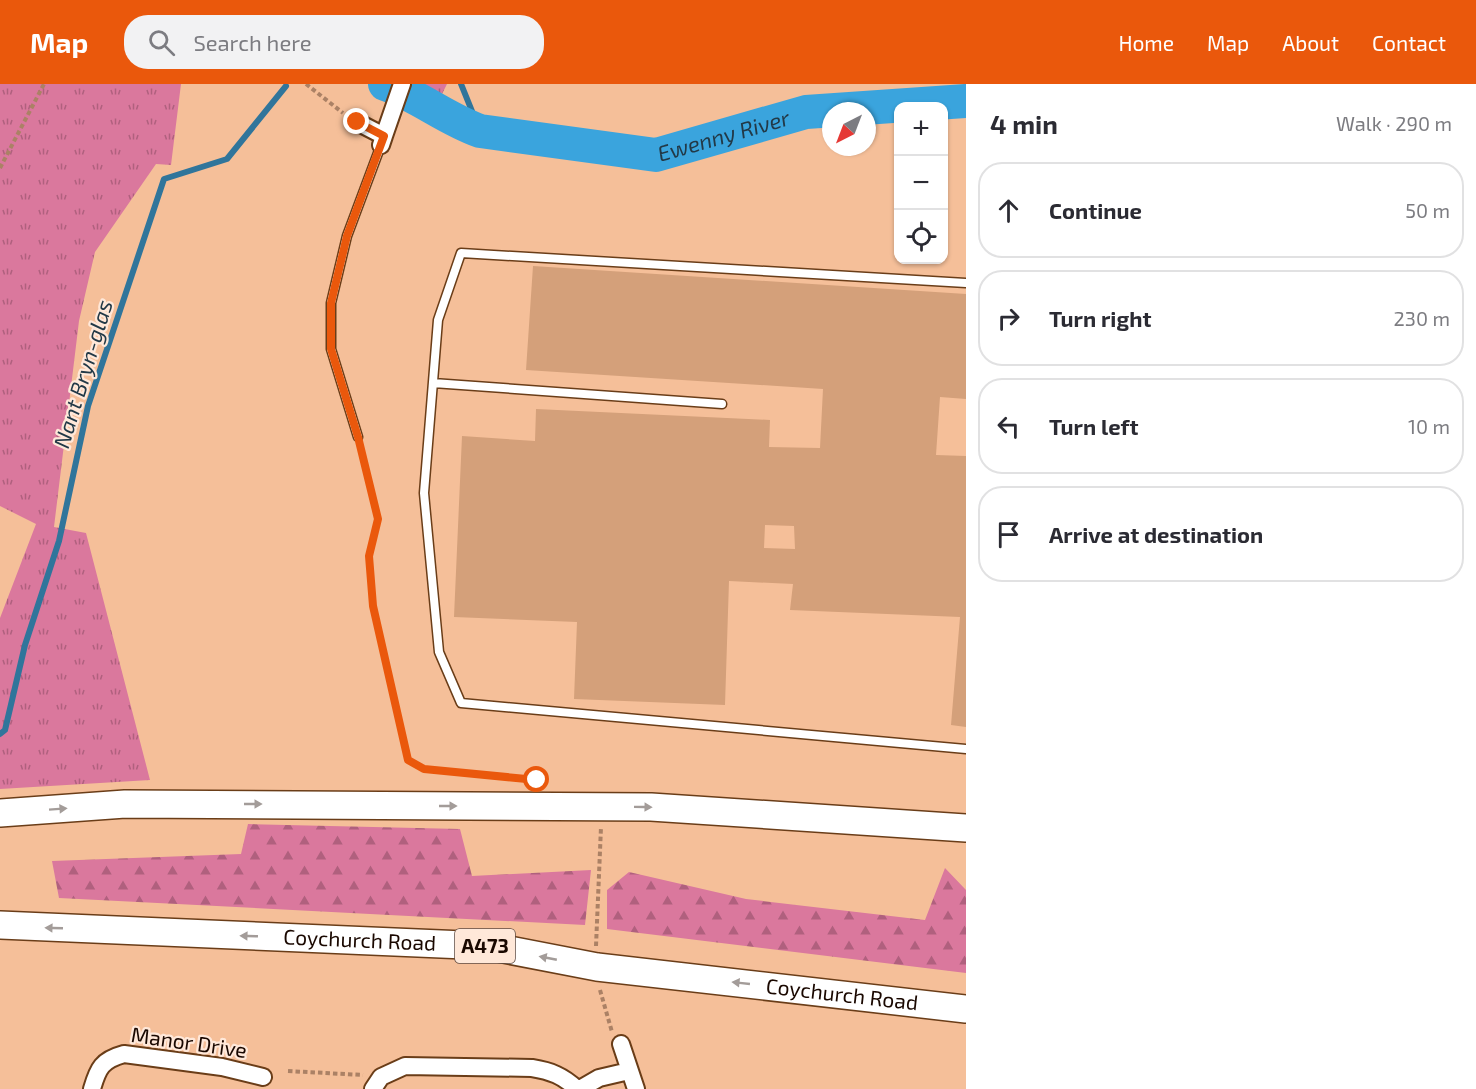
<!DOCTYPE html>
<html lang="en">
<head>
<meta charset="utf-8">
<style>
  body { margin:0; font-family:"Exo 2",sans-serif; background:#f2f2f3; color:#2b2b33 }
  .controls { position:absolute; right:18px; top:18px; display:grid; overflow:hidden; border-radius:12px; box-shadow:0 2px 4px #0004 }
  .controls button { width:54px; height:54px; display:grid; place-items:center; padding:0; border:0; border-bottom:2px solid #e1e1e2; background:#fff; color:#2b2b33; font:30px sans-serif }
  .compass { position:absolute; left:822px; top:18px; width:54px; height:54px; border-radius:50%; background:#fff; box-shadow:0 2px 4px #0004; rotate:222deg }
  .stop { position:absolute; width:18px; height:18px; margin:-14px; border:4px solid #ea580c; border-radius:50%; background:#fff }
  .stop.end { background:#ea580c; border-color:#fff; box-shadow:0 2px 6px #0008 }
  .list { margin:0; padding:0; list-style:none }
  h2 { display:flex; justify-content:space-between; align-items:center; height:78px; margin:0; padding:0 24px; font-size:26px }
  h2 small { font-size:20px; font-weight:400; color:#7c7c81 }
  .list li { display:grid; grid-template-columns:39px 1fr auto; gap:18px; align-items:center; box-sizing:border-box; height:96px; margin:0 12px 12px; padding:0 12px; border:2px solid #e1e1e2; border-radius:24px }
  .list b { display:block; font-size:22px; white-space:nowrap }
  .list em { font-size:20px; font-style:normal; color:#7c7c81 }
  .icon { flex:none; width:33px; height:33px; fill:none; stroke:currentColor; stroke-width:2; stroke-linecap:round; stroke-linejoin:round }
  .map { position:relative; flex:none; width:966px; height:1005px; overflow:hidden }
  header { display:flex; align-items:center; gap:36px; box-sizing:border-box; height:84px; padding:0 30px; background:#ea580c; color:#fff }
  header strong { font-size:28px }
  nav { display:flex; gap:33px; margin-inline-start:auto; font-size:21px }
  .search { width:420px; height:54px; background:#f2f2f3; display:flex; align-items:center; gap:15px; box-sizing:border-box; padding:0 21px; border-radius:24px; color:#7c7c81; font-size:22px }
  main { display:flex }
  aside { flex:1; background:#fff }
  .map>svg:first-child { display:block }
  .grass { fill:url(#grass-tufts) }
  .forest { fill:url(#forest-firs) }
  .lines { fill:none; stroke-linecap:round; stroke-linejoin:round }
  .stream { stroke:#30759b; stroke-width:6 }
  .river { stroke:#3aa4dd; stroke-width:34 }
  .building { fill:#d4a07a; fill-rule:evenodd }
  .lane-casing { stroke:#6a3d18; stroke-width:11 }
  .street-casing { stroke:#6a3d18; stroke-width:20 }
  .primary-casing { stroke:#6a3d18; stroke-width:30 }
  .path { stroke:#ab8165; stroke-width:4; stroke-dasharray:4.5 3; stroke-linecap:butt }
  .lane { stroke:#fff; stroke-width:8 }
  .street { stroke:#fff; stroke-width:16 }
  .primary { stroke:#fff; stroke-width:27 }
  .oneway { fill:#a39c99 }
  .route { stroke:#ea580c; stroke-width:8 }
  .labels { text-anchor:middle; stroke-width:4.5; stroke-linejoin:round; paint-order:stroke }
  .shield { fill:#ffe8d9; stroke:#5f4b41; stroke-width:1.5 }
  .shield-label { font-size:20px; font-weight:bold; fill:#1a0800 }
  .street-label { font-size:21px; fill:#1a0800; stroke:#ffe8d9 }
  .water-label { font-size:22px; font-style:italic; fill:#223947; stroke:#ffe8d9 }
</style>
</head>
<body>
<header>
<strong>Map</strong>
<div class="search"><svg class="icon" aria-label="search" viewBox="0 0 24 24"><circle cx="10" cy="10" r="6"/><path d="M15 15l6 6"/></svg>Search here</div>
<nav><a>Home</a><a>Map</a><a>About</a><a>Contact</a></nav>
</header>
<main>
<div class="map">
<svg width="966" height="1005" viewBox="0 0 966 1005">
  <defs>
    <pattern id="grass-tufts" width="24" height="20" patternUnits="userSpaceOnUse" patternTransform="scale(1.5)"><rect width="24" height="20" fill="#da789d"/><path d="M3 7l-1-3M5 7V3M7 7l1-3M15 17l-1-3M17 17v-4M19 17l1-3" fill="none" stroke="#b0607e"/></pattern>
    <pattern id="forest-firs" width="22" height="20" patternUnits="userSpaceOnUse" patternTransform="scale(1.5)"><rect width="22" height="20" fill="#da789d"/><path d="M5 1l3.5 6h-7zM16 11l3.5 6h-7z" fill="#b0607e"/></pattern>
  </defs>
  <rect width="100%" height="100%" fill="#f5bf99"/>
  <path class="grass" d="M0 0H181L171 81 156 80 95 168 79 237 54 443 86 449 150 696 0 705V534L36 440 0 422Z
    M409 0H447L440 14Z"/>
  <path class="forest" d="M248 740 460 745 472 792 591 786 585 841 59 814 52 777 241 770Z
    M945 784 966 806V889L607 845V806L629 788 746 815 925 836Z"/>
  <g class="lines">
    <path class="stream" d="M461 0 480 47
      M0 650 5 646 25 561 59 457 88 322 164 95 227 75 286 2"/>
    <path class="river" id="s1" d="M385 0C419 12 446 35 480 47L656 71 806 28 966 17"/>
  </g>
  <path class="building" d="M533 182 966 210V315L940 313 936 371 966 372V643L951 641 960 533 790 526 793 500 729 497 725 621 574 615 577 538 454 533 462 352 535 357 536 325 770 336 769 363 820 364 823 305 526 286ZM765 441 794 442 795 465 764 464Z"/>
  <g class="lines">
    <g class="lane-casing">
      <path id="lane" d="M966 199 461 169 438 236 424 409 439 568 461 619 966 665
        M433 299 722 320
        M358 353 331 265V219L347 152 381 61"/>
    </g>
    <g class="street-casing">
      <path id="street" d="M357 38 384 52 381 61
        M384 52 402 0
        M621 960 636 1005
        M92 1005C98 984 102 976 124 970L222 983 263 993
        M373 1005 381 993 405 982 532 984C551 987 563 992 577 1005
        M580 1005 599 994 629 987"/>
    </g>
    <g class="primary-casing">
      <g id="primary">
        <path d="M0 729 125 720 651 723 966 744"/>
        <path id="s2" d="M0 841 488 862 597 883 966 925"/>
      </g>
    </g>
    <path class="path" d="M306 0 343 29
      M0 84 44 0
      M360 363 379 435 369 472 373 522 408 676 424 685 537 696
      M596 862 601 743
      M600 906 612 948
      M288 987 363 991"/>
    <use href="#lane" class="lane"/>
    <use href="#street" class="street"/>
    <use href="#primary" class="primary"/>
  </g>
  <defs><path id="oneway-solid" d="M-6-.8H1V-3.2L6.5 0L1 3.2V.8H-6Z" transform="scale(1.5)"/></defs>
  <g class="oneway">
    <use href="#oneway-solid" transform="translate(253 720)"/>
    <use href="#oneway-solid" transform="translate(448 722)"/>
    <use href="#oneway-solid" transform="translate(643 723) rotate(1)"/>
    <use href="#oneway-solid" transform="translate(58 725) rotate(-4)"/>
    <use href="#oneway-solid" transform="translate(54 844) rotate(-178)"/>
    <use href="#oneway-solid" transform="translate(249 852) rotate(-178)"/>
    <use href="#oneway-solid" transform="translate(548 874) rotate(-169)"/>
    <use href="#oneway-solid" transform="translate(741 899) rotate(-174)"/>
  </g>
  <g class="lines">
    <path class="route" d="M357 38 384 52 347 152 331 219V265L358 353 378 435 369 472 373 522 408 676 424 685 537 696"/>
  </g>
  <g class="labels">
    <rect class="shield" x="455" y="845" width="60" height="34" rx="4.5"/>
    <g class="shield-label">
      <text x="485" y="869">A473</text>
    </g>
    <g class="street-label">
      <text dy="7" stroke="none"><textPath href="#s2" startOffset="360">Coychurch Road</textPath></text>
      <text dy="7" stroke="none"><textPath href="#s2" startOffset="846">Coychurch Road</textPath></text>
      <text transform="translate(189 959) rotate(8)" y="7">Manor Drive</text>
    </g>
    <g class="water-label">
      <text dy="8" stroke="none"><textPath href="#s1" startOffset="354">Ewenny River</textPath></text>
      <text transform="translate(83 290) rotate(-73)" y="8">Nant Bryn-glas</text>
    </g>
  </g>
</svg>
<div class="controls">
<button>+</button>
<button>−</button>
<button><svg class="icon" aria-label="locate" viewBox="0 0 24 24"><circle cx="12" cy="12" r="6"/><path d="M12 2v4M12 18v4M2 12h4M18 12h4"/></svg></button>
</div>
<svg class="compass" viewBox="-18 -18 36 36"><path d="M0-13l5 13h-10z" fill="#e53935"/><path d="M0 13l5-13h-10z" fill="#7c7c81"/></svg>
<div class="stop" style="left:537px;top:696px"></div>
<div class="stop end" style="left:357px;top:38px"></div>
</div>
<aside>
<h2>4 min<small>Walk · 290 m</small></h2>
<ul class="list">
<li><svg class="icon" aria-label="ahead" viewBox="0 0 24 24"><path d="M12 20V5M6 11l6-6 6 6"/></svg><div><b>Continue</b></div><em>50 m</em></li>
<li><svg class="icon" aria-label="right" viewBox="0 0 24 24"><path d="M7 20v-9h11M14 6l5 5-5 5"/></svg><div><b>Turn right</b></div><em>230 m</em></li>
<li><svg class="icon" aria-label="left" viewBox="0 0 24 24"><path d="M17 20v-9H6M10 6l-5 5 5 5"/></svg><div><b>Turn left</b></div><em>10 m</em></li>
<li><svg class="icon" aria-label="arrive" viewBox="0 0 24 24"><path d="M6 21V4h12l-3 4 3 4H6"/></svg><div><b>Arrive at destination</b></div></li>
</ul>
</aside>
</main>
</body>
</html>
